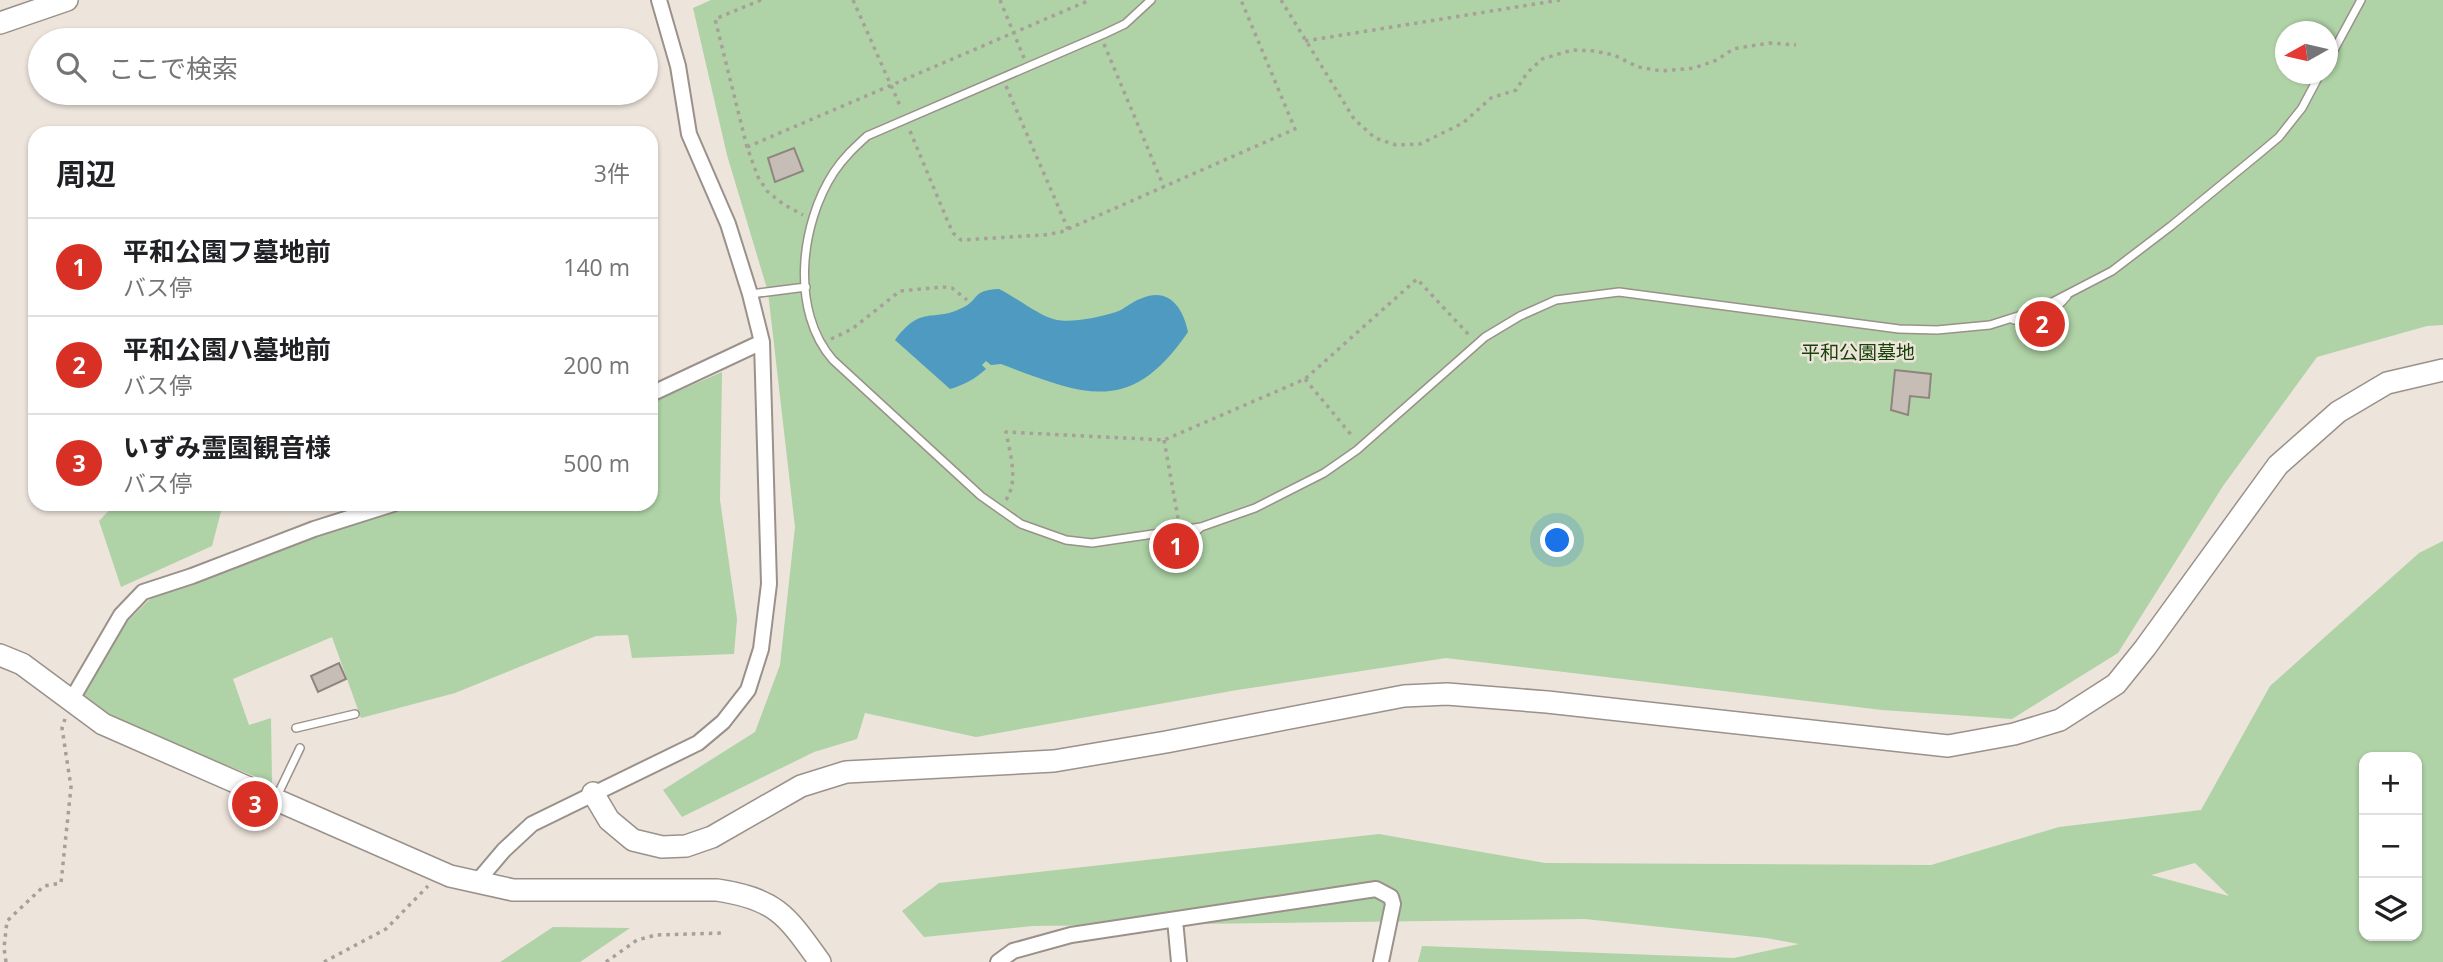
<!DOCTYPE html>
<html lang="ja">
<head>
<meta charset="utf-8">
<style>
  body { margin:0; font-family:"Open Sans","Noto Sans JP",sans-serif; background:#f2f2f2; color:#202124 }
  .controls { position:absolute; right:21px; bottom:21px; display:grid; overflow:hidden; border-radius:14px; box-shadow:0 2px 5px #0004 }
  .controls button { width:63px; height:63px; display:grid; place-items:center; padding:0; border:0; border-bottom:2px solid #e0e0e0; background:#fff; color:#202124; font:35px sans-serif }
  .compass { position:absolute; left:2275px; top:21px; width:63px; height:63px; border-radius:50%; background:#fff; box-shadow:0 2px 5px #0004; rotate:262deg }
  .you { position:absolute; left:1558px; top:541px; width:24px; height:24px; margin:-18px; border:5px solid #fff; border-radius:50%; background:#1a73e8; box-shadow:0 0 0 10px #1a73e833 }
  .badge { display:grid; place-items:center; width:46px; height:46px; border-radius:50%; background:#d93025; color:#fff; font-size:23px; font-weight:700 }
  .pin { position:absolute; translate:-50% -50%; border:4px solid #fff; box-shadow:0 2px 7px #0006 }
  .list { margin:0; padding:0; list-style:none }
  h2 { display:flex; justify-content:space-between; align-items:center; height:91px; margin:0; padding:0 28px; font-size:30px }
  h2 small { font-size:23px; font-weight:400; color:#757577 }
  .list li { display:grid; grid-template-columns:46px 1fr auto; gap:21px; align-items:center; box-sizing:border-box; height:98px; padding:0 28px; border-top:2px solid #e0e0e0 }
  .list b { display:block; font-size:26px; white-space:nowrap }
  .list p { margin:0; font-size:23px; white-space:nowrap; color:#757577 }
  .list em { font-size:23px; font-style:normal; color:#757577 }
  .icon { flex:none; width:38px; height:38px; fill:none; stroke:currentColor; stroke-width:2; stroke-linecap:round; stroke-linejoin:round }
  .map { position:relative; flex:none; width:2443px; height:962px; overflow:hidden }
  .search { position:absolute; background:#fff; box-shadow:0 2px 5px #0004; left:28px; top:28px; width:630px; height:77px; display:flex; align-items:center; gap:18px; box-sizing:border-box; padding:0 24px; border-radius:38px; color:#757577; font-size:26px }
  .panel { position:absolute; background:#fff; box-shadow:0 2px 5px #0004; left:28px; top:126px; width:630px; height:385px; border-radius:21px }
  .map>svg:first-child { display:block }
  .green { fill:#afd2a6; fill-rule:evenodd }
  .water { fill:#4e9ac1 }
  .building { fill:#c7bdb7; stroke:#8e857f; stroke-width:2 }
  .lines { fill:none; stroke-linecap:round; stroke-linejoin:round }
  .lane-casing { stroke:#9a918a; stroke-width:10 }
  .street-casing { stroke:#9a918a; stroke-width:18 }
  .secondary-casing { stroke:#9a918a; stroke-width:24 }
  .path { stroke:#a7a09a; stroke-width:3.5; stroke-dasharray:3.5 5; stroke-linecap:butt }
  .lane { stroke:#fff; stroke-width:7 }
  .street { stroke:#fff; stroke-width:14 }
  .secondary { stroke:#fff; stroke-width:21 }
  .labels { text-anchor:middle; stroke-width:5; stroke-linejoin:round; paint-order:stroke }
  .park-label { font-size:19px; fill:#174306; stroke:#ede4dc }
</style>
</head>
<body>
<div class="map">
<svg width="2443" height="962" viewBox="0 0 2443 962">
  <rect width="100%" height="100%" fill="#ede4dc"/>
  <path class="green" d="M711 0H2443V325L2427 326 2317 357 2223 486 2118 653 2012 719 1882 710 1446 658 1237 690 976 737 865 713 857 739 814 752 682 817 663 790 755 732 780 665 795 527 768 292 727 155 693 8ZM2286 32H2328V74H2286Z
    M722 372 720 500 737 619 734 654 632 658 628 635 596 636 455 693 361 718 332 637 233 679 249 725 271 718 272 783 135 730 82 697 117 632 152 597 229 571 319 532 416 504H651V403Z
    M115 504H223L212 546 121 587 99 521Z
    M2443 541V962H1418L1422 946 1734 958 1799 944 1766 938 1585 919 1032 926 924 937 902 911 939 883 1379 834 1545 863 1931 865 2059 827 2201 810 2270 686 2419 553ZM2364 757H2417V936H2364ZM2195 863 2229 896 2151 875Z
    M553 927 630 928 580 962H500Z"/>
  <path class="water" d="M999 289C1016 297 1040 317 1057 320 1072 323 1101 317 1116 312 1125 309 1131 302 1140 299 1168 286 1183 307 1188 332 1130 417 1084 395 1001 364L991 365 986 361 982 365 986 369C975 379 964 385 950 389L895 340C922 304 931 323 962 308 980 300 971 290 999 289Z"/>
  <path class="building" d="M794 148 803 171 775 182 768 158Z
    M1895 370 1931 374 1929 398 1910 396 1908 415 1891 410Z
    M339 663 346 679 318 692 311 676Z"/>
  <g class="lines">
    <g class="lane-casing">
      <path id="lane" d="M1151 0 1125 24 1104 34 867 136C855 147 844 157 834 172 800 224 790 311 833 360L981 496 1021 524 1066 540 1092 543 1201 527 1255 508 1324 473 1357 450 1485 337 1520 316 1556 300 1619 292 1899 329 1937 330 1990 325 2037 310 2112 271 2171 226 2260 153 2279 137 2302 108 2320 74
        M2328 61 2361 0
        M751 294 806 287
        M2014 320C2035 321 2054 313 2067 296
        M1154 536C1170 543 1187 539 1200 528
        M296 728 355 714
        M277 796 300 748"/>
    </g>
    <g class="street-casing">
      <path id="street" d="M651 394 762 342
        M72 699 121 615 143 592 192 576 314 529 393 504
        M476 883 504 850 532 824 698 743 723 722 748 690 761 649 769 584 762 342 750 294 728 224 689 134 678 66 659 0
        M1175 920 1179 962
        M998 962 1013 951 1071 935 1376 889 1391 897 1393 904 1381 962"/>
    </g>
    <g class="secondary-casing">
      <path id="secondary" d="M0 23 67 0
        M0 655 22 664 103 724 450 876 513 890H717C777 899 787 916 820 962
        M593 793 609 820 633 840 662 847 686 846 712 837 801 786 846 772 1054 761 1166 742 1404 696 1447 694 1547 702 1948 746 2014 734 2060 720 2116 684 2145 648 2278 465 2338 412 2387 383 2443 370"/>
    </g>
    <path class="path" d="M761 0 715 19 747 147 758 177 767 191 783 204 803 215
      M853 0 901 108
      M1000 0 1024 58
      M1281 0 1354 119 1375 138 1396 145 1420 144 1463 123 1491 98 1516 90 1527 73 1542 59 1572 50 1594 51 1614 55 1638 67 1662 71 1694 68 1717 60 1733 49 1750 46 1770 43 1796 45
      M1305 41 1560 0
      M1104 44 1164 187
      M1006 86 1068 229
      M910 131 948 222 953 233 961 240 1044 235 1061 232 1295 129 1241 0
      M747 147 1090 0
      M831 339 852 329 900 291 943 287 952 288 967 300
      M1305 379 1353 437
      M1164 440 1178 518
      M1006 500C1019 480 1010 454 1006 432L1164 440 1305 379 1417 279 1469 335
      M6 962 4 948 7 921 44 886 61 883 71 787 62 728 65 719
      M324 962 386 929 428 886
      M606 962 637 940 656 935 724 933"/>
    <use href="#lane" class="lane"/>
    <use href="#street" class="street"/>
    <use href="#secondary" class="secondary"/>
  </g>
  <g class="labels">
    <g class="park-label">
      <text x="1858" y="359">平和公園墓地</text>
    </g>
  </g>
</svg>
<div class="controls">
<button>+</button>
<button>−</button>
<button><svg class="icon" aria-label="layers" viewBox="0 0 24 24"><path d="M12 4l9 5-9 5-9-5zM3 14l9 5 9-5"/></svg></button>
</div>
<svg class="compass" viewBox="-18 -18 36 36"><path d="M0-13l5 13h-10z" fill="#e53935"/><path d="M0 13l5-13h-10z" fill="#757577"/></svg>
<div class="you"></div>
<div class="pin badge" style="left:1176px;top:546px">1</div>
<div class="pin badge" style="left:2042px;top:324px">2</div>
<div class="pin badge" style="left:255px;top:804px">3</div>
<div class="search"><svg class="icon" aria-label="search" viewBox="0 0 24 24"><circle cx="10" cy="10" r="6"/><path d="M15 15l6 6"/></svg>ここで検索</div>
<section class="panel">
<h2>周辺<small>3件</small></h2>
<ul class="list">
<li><span class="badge">1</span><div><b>平和公園フ墓地前</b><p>バス停</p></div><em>140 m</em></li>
<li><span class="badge">2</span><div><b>平和公園ハ墓地前</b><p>バス停</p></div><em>200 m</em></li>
<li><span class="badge">3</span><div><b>いずみ霊園観音様</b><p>バス停</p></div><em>500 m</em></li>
</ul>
</section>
</div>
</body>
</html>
